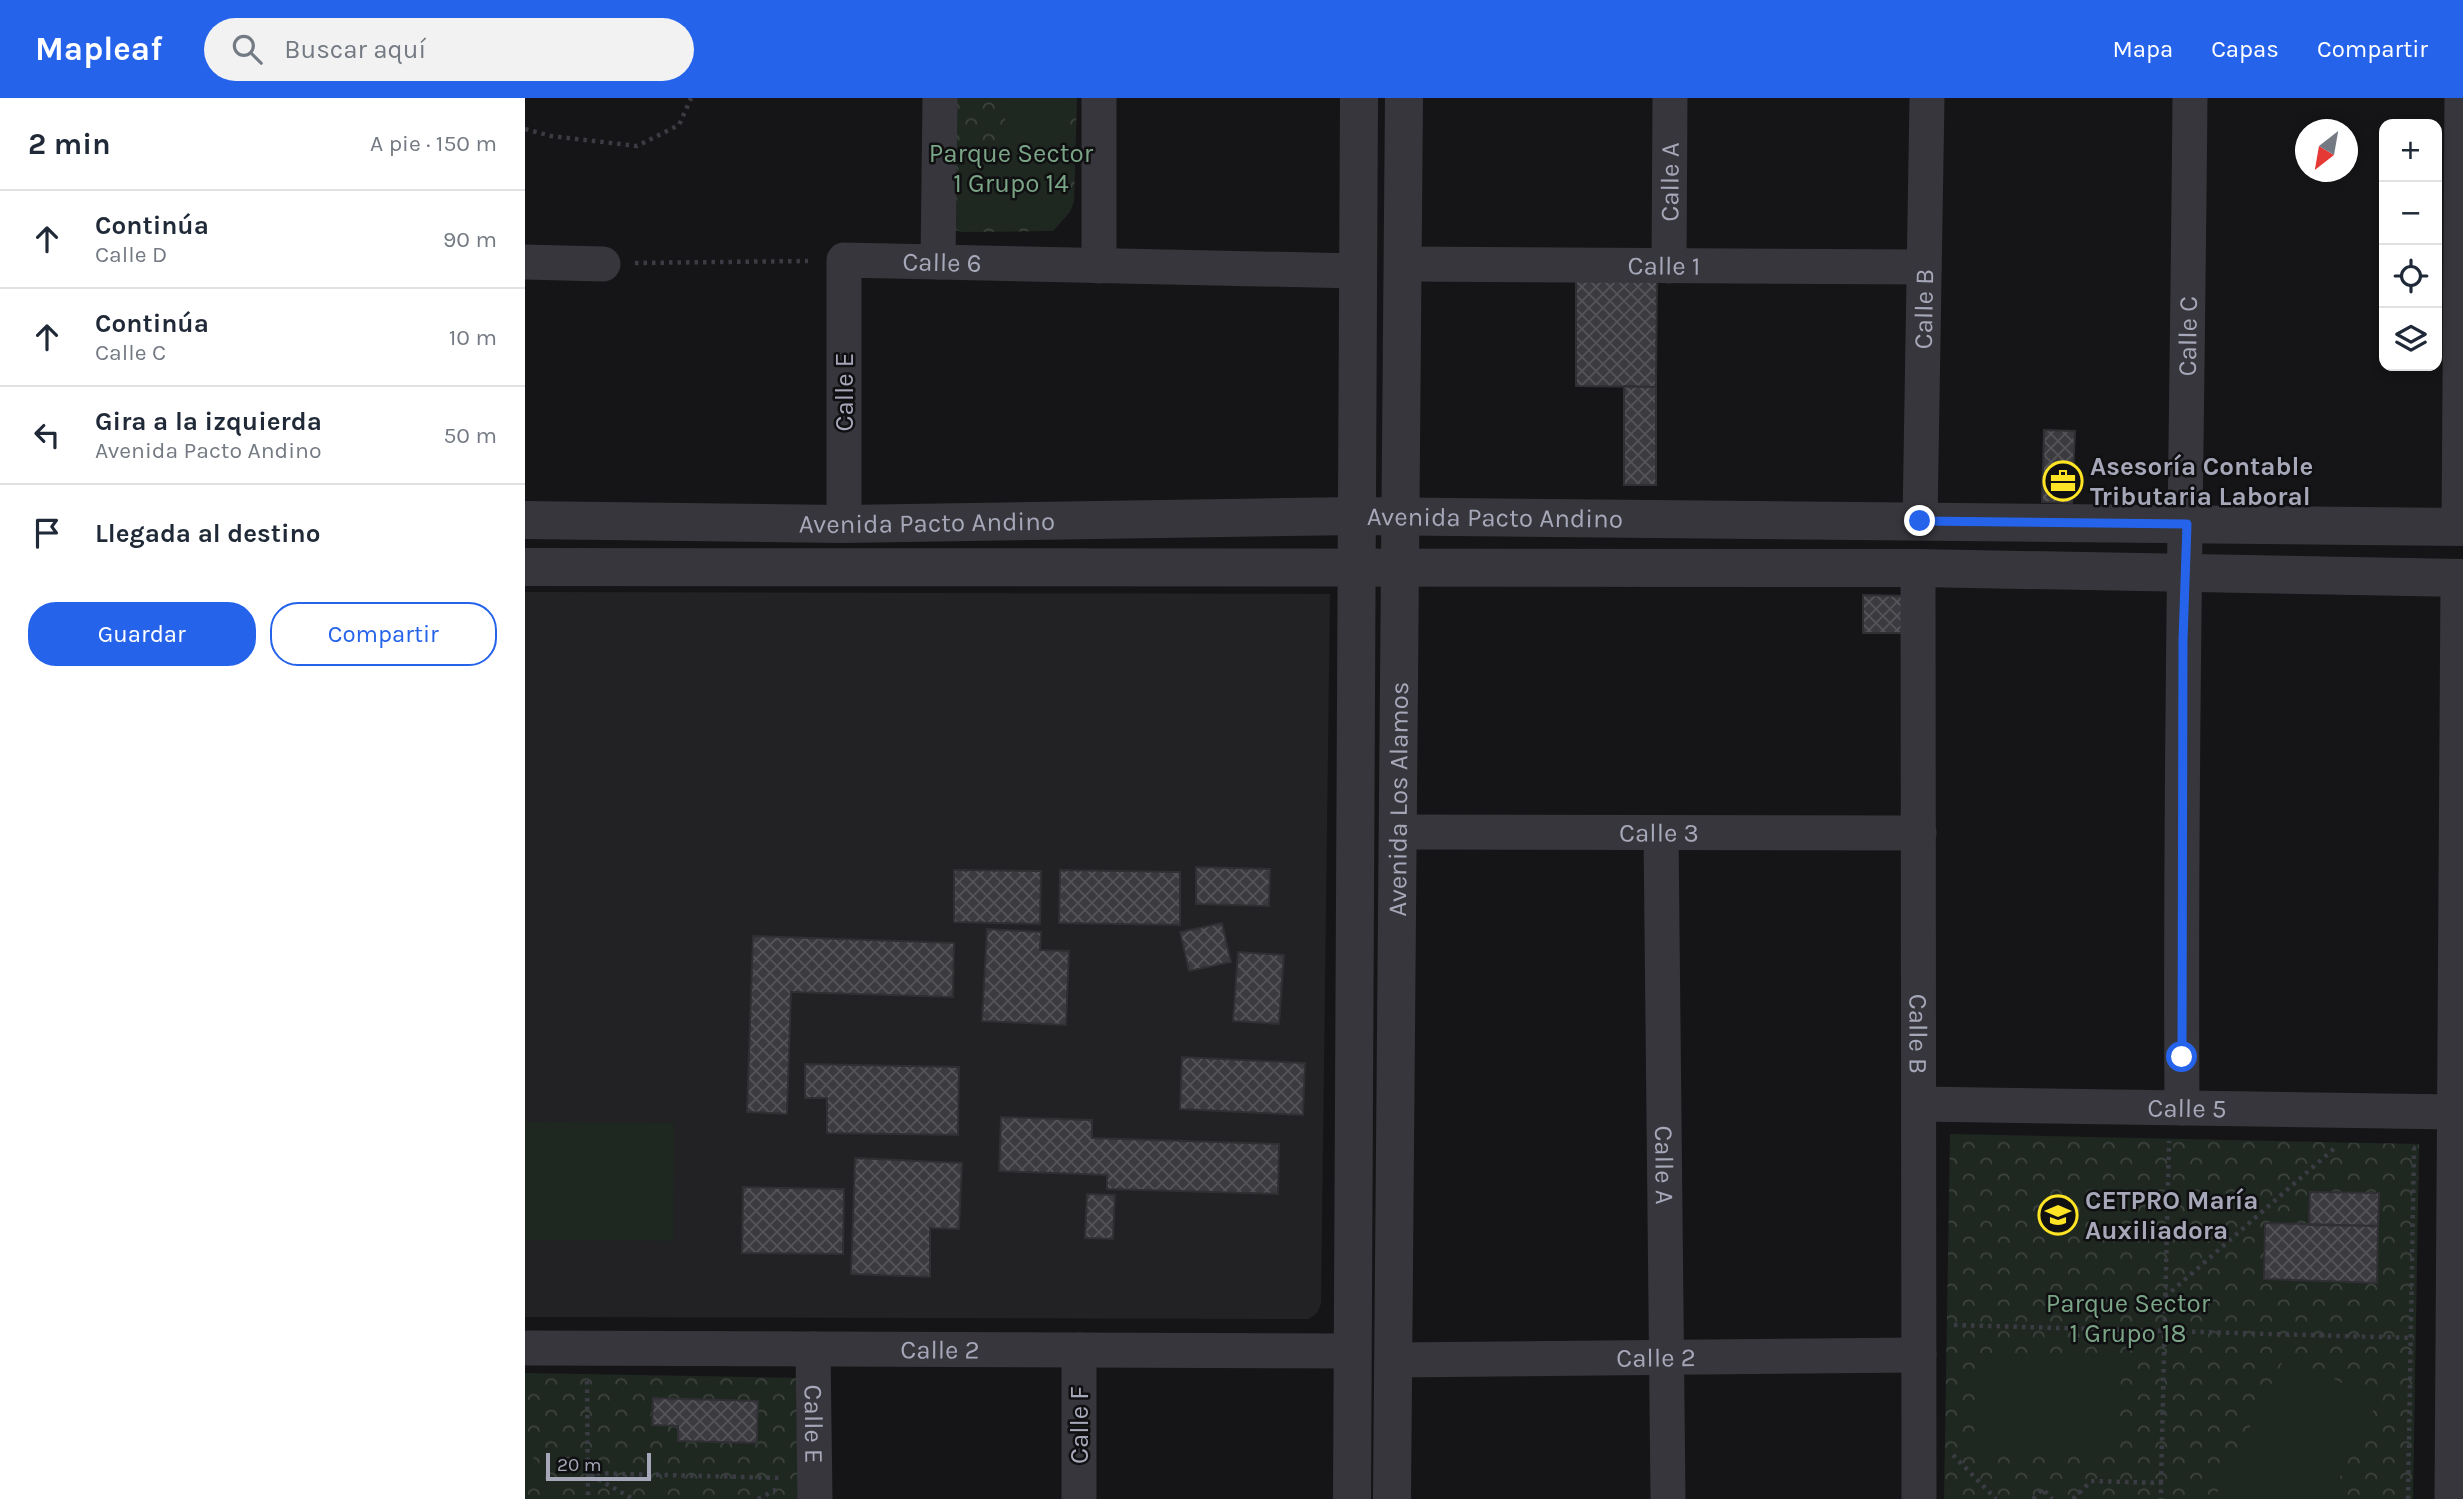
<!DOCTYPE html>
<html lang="es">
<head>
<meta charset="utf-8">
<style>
  body { margin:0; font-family:Karla,sans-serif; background:#f2f2f3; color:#1f2937 }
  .controls { position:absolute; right:21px; top:21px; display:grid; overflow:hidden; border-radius:14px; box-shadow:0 4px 10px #0003 }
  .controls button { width:63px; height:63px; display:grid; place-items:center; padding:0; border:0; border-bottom:2px solid #e0e1e3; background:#fff; color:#1f2937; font:35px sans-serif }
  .compass { position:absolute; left:1770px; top:21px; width:63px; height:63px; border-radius:50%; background:#fff; box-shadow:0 4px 10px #0003; rotate:211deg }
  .scale { position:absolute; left:21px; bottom:18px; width:105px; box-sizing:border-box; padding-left:7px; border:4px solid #a6a7b8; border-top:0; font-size:19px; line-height:24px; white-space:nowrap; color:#a6a7b8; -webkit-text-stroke:5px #101012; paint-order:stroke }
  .stop { position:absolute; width:21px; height:21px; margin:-16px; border:5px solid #2563eb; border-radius:50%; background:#fff }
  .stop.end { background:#2563eb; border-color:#fff; box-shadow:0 2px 7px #0008 }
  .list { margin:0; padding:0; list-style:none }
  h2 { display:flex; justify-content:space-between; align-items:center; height:91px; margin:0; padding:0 28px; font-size:30px }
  h2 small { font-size:23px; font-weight:400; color:#747a83 }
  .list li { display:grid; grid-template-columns:46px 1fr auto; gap:21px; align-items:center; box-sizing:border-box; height:98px; padding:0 28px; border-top:2px solid #e0e1e3 }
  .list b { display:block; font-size:26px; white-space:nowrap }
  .list p { margin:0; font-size:23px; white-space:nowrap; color:#747a83 }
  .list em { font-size:23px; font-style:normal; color:#747a83 }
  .actions { display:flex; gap:14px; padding:21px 28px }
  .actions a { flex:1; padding:16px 0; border:2px solid #2563eb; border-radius:28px; text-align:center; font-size:24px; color:#2563eb }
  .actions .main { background:#2563eb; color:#fff }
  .icon { flex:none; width:38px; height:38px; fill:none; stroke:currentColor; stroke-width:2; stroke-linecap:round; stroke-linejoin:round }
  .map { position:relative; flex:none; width:1938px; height:1401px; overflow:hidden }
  header { display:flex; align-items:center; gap:42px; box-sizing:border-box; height:98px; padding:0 35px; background:#2563eb; color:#fff }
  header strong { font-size:33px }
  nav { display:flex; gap:38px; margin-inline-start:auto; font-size:24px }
  .search { width:490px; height:63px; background:#f2f2f3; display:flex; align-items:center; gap:18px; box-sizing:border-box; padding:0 24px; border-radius:38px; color:#747a83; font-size:26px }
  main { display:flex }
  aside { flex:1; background:#fff }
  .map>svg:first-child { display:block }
  .built { fill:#222124 }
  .forest { fill:url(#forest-crowns) }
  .garden { fill:#1f2721 }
  .building { fill:url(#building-cross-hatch); stroke:#302f33; stroke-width:2 }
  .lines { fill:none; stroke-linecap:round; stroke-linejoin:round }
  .path { stroke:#3b3c43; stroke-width:4.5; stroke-dasharray:3.5 5; stroke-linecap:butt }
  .minor { stroke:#36363c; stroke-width:35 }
  .tertiary { stroke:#36363c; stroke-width:38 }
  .route { stroke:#2563eb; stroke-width:9 }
  .labels { text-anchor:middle; stroke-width:5; stroke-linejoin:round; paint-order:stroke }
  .park-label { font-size:26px; fill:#7ba587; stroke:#101012 }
  .street-label { font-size:26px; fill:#a6a7b8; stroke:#101012 }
  .poi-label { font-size:26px; font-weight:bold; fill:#a6a7b8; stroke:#101012; text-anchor:start }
</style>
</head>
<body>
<header>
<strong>Mapleaf</strong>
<div class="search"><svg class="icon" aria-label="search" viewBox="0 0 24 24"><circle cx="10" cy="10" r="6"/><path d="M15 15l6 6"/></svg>Buscar aquí</div>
<nav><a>Mapa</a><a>Capas</a><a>Compartir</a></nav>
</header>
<main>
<aside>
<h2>2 min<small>A pie · 150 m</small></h2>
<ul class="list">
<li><svg class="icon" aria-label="ahead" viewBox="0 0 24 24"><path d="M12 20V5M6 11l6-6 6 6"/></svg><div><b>Continúa</b><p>Calle D</p></div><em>90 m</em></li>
<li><svg class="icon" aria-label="ahead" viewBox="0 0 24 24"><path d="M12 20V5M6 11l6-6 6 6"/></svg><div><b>Continúa</b><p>Calle C</p></div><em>10 m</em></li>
<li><svg class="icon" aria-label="left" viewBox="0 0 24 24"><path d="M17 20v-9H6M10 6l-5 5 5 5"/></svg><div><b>Gira a la izquierda</b><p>Avenida Pacto Andino</p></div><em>50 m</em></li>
<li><svg class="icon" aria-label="arrive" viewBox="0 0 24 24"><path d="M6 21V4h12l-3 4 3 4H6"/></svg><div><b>Llegada al destino</b></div></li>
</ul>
<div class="actions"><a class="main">Guardar</a><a>Compartir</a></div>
</aside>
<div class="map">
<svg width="1938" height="1401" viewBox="0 0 1938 1401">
  <defs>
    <pattern id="forest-crowns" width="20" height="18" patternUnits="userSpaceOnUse" patternTransform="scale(1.75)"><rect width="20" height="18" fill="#1f2721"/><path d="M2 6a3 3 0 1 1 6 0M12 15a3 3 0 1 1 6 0" fill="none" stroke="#3d443f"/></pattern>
    <pattern id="building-cross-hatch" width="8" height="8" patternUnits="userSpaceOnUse" patternTransform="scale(1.75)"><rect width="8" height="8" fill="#3a3a3f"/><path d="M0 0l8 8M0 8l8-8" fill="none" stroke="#545459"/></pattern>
  </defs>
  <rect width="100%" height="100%" fill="#151517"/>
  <path class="built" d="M0 494 805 496 796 1206 792 1215 784 1221 0 1219Z"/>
  <path class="forest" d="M424 0H552L549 104 545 114 528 133 436 134 425 130Z
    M1425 1036 1894 1046 1888 1401H1419Z
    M0 1275 275 1280 274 1401H0Z"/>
  <path class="garden" d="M481 0H545L542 105 538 116 527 125 438 127 432 120 434 53 479 54Z
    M0 1024 149 1025 148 1143 0 1142Z
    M1451 1256 1596 1259 1594 1355 1449 1351Z
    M1761 1257 1853 1303 1804 1401H1689Z
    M0 1341 11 1343 2 1401H0Z"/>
  <path class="building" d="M1051 178H1132L1131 289 1051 288Z
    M1099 288 1131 289V387H1099Z
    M1519 332 1550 333 1547 405 1517 404Z
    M1338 497 1383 498 1382 535H1338Z
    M671 769 745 771 744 808 671 806Z
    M429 772 516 773 515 826 429 824Z
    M535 772 655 774V827L534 825Z
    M697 825 706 864 664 873 655 834Z
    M462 831 516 834 515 852 544 853 541 927 457 923Z
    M228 838 429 845 428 899 266 894 262 1016 222 1014Z
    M713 854 759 857 754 926 708 923Z
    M657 959 780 965 778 1017 655 1011Z
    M280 966 434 969 433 1037 302 1035V1000H280Z
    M476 1019 567 1022V1040L754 1046 753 1096 582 1091V1077L474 1073Z
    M330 1060 437 1065 434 1131 405 1130V1179L326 1176Z
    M218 1089 319 1091 318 1156 217 1155Z
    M1785 1094 1854 1095 1853 1128 1784 1127Z
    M562 1096 590 1097 588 1141 560 1140Z
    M1740 1125 1853 1128 1852 1185 1739 1181Z
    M128 1300 233 1303 232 1345 153 1343V1328L127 1327Z"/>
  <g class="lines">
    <path class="path" d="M0 31 26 38 112 48 154 27 166 0
      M110 165 283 163
      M1640 1199 1812 1048
      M1429 1227 1889 1240
      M62 1283 63 1401
      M1428 1357 1471 1401
      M63 1375 257 1380
      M66 1377 108 1401
      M1636 1385 1644 1043
      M233 1401 254 1390
      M1508 1401 1518 1391 1527 1401
      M1548 1401 1566 1383 1636 1385V1401
      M1883 1401 1889 1050H1888"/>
    <g class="minor">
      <path d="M0 164 78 166"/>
      <path d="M413 164 415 0"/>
      <path id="s1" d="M878 166 1399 169"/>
      <path d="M574 168V0"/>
      <path id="s2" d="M1144 168 1145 0"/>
      <path id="s3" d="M1395 423 1402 0"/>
      <path id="s4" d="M319 426V162L833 173"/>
      <path d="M1934 429 1937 0"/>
      <path id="s5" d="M1393 470 1394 1401"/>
      <path id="s6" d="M873 734 1394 735"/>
      <path id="s7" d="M1136 735 1143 1401"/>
      <path id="s8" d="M1394 1006 1930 1014"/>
      <path id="s9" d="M1657 1010C1655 673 1662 337 1665 0"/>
      <path id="s10" d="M0 1250 828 1253"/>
      <path id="s11" d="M288 1251 290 1401"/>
      <path d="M554 1252V1401"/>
      <path id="s12" d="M869 1262 1394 1257"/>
      <path d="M1927 1401 1933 480"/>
    </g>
    <g class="tertiary">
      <path id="s13" d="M0 422 319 426 832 418 1938 429"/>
      <path d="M0 469 1393 470 1938 480"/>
      <path d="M827 1401 834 0"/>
      <path id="s14" d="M867 1401 879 0"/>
    </g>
  </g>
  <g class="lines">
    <path class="route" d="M1395 423 1662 426 1658 542 1657 959"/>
  </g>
  <defs>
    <g id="office-ring" transform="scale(2.0125)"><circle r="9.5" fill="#101012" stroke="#ffe425" stroke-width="1.5"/><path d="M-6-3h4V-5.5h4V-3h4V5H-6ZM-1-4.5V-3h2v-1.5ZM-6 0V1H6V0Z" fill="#ffe425"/></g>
    <g id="university-ring" transform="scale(2.0125)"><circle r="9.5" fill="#101012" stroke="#ffe425" stroke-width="1.5"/><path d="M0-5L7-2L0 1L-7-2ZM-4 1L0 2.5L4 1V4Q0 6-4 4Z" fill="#ffe425"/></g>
  </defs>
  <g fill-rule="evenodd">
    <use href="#office-ring" x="1538" y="383"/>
    <use href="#university-ring" x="1533" y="1117"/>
  </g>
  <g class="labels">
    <g class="park-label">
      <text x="486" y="64">Parque Sector<tspan x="486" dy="30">1 Grupo 14</tspan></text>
      <text x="1603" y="1214">Parque Sector<tspan x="1603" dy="30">1 Grupo 18</tspan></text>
    </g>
    <g class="street-label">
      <text dy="9" stroke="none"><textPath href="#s2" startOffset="84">Calle A</textPath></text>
      <text dy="9" stroke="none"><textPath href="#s4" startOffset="362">Calle 6</textPath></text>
      <text dy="9" stroke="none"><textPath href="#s1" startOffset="261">Calle 1</textPath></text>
      <text dy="9" stroke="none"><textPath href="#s3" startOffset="212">Calle B</textPath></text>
      <text dy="9" stroke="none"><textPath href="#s9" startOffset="772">Calle C</textPath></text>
      <text transform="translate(319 294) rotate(-90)" y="9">Calle E</text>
      <text dy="9" stroke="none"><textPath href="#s13" startOffset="970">Avenida Pacto Andino</textPath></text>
      <text dy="9" stroke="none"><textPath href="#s13" startOffset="402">Avenida Pacto Andino</textPath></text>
      <text dy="9" stroke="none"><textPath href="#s14" startOffset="700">Avenida Los Alamos</textPath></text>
      <text dy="9" stroke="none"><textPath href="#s6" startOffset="261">Calle 3</textPath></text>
      <text dy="9" stroke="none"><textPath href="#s5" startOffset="466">Calle B</textPath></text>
      <text dy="9" stroke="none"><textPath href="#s8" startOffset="268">Calle 5</textPath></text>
      <text dy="9" stroke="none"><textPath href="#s7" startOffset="332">Calle A</textPath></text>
      <text dy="9" stroke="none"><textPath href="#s10" startOffset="415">Calle 2</textPath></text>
      <text dy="9" stroke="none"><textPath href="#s12" startOffset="262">Calle 2</textPath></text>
      <text dy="9" stroke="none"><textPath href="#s11" startOffset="75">Calle E</textPath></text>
      <text transform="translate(554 1327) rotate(-90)" y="9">Calle F</text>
    </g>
    <g class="poi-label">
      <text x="1565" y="377">Asesoría Contable<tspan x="1565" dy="30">Tributaria Laboral</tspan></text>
      <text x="1560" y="1111">CETPRO María<tspan x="1560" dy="30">Auxiliadora</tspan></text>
    </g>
  </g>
</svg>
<div class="controls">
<button>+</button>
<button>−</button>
<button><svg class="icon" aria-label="locate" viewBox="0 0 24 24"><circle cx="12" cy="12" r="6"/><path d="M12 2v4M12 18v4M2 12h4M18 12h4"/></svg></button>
<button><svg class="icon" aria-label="layers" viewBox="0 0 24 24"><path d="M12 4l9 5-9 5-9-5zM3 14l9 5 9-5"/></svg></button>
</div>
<svg class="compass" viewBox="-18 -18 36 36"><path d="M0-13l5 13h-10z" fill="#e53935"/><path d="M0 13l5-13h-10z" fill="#747a83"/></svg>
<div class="scale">20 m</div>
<div class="stop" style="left:1657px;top:959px"></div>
<div class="stop end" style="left:1395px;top:423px"></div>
</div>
</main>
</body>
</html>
